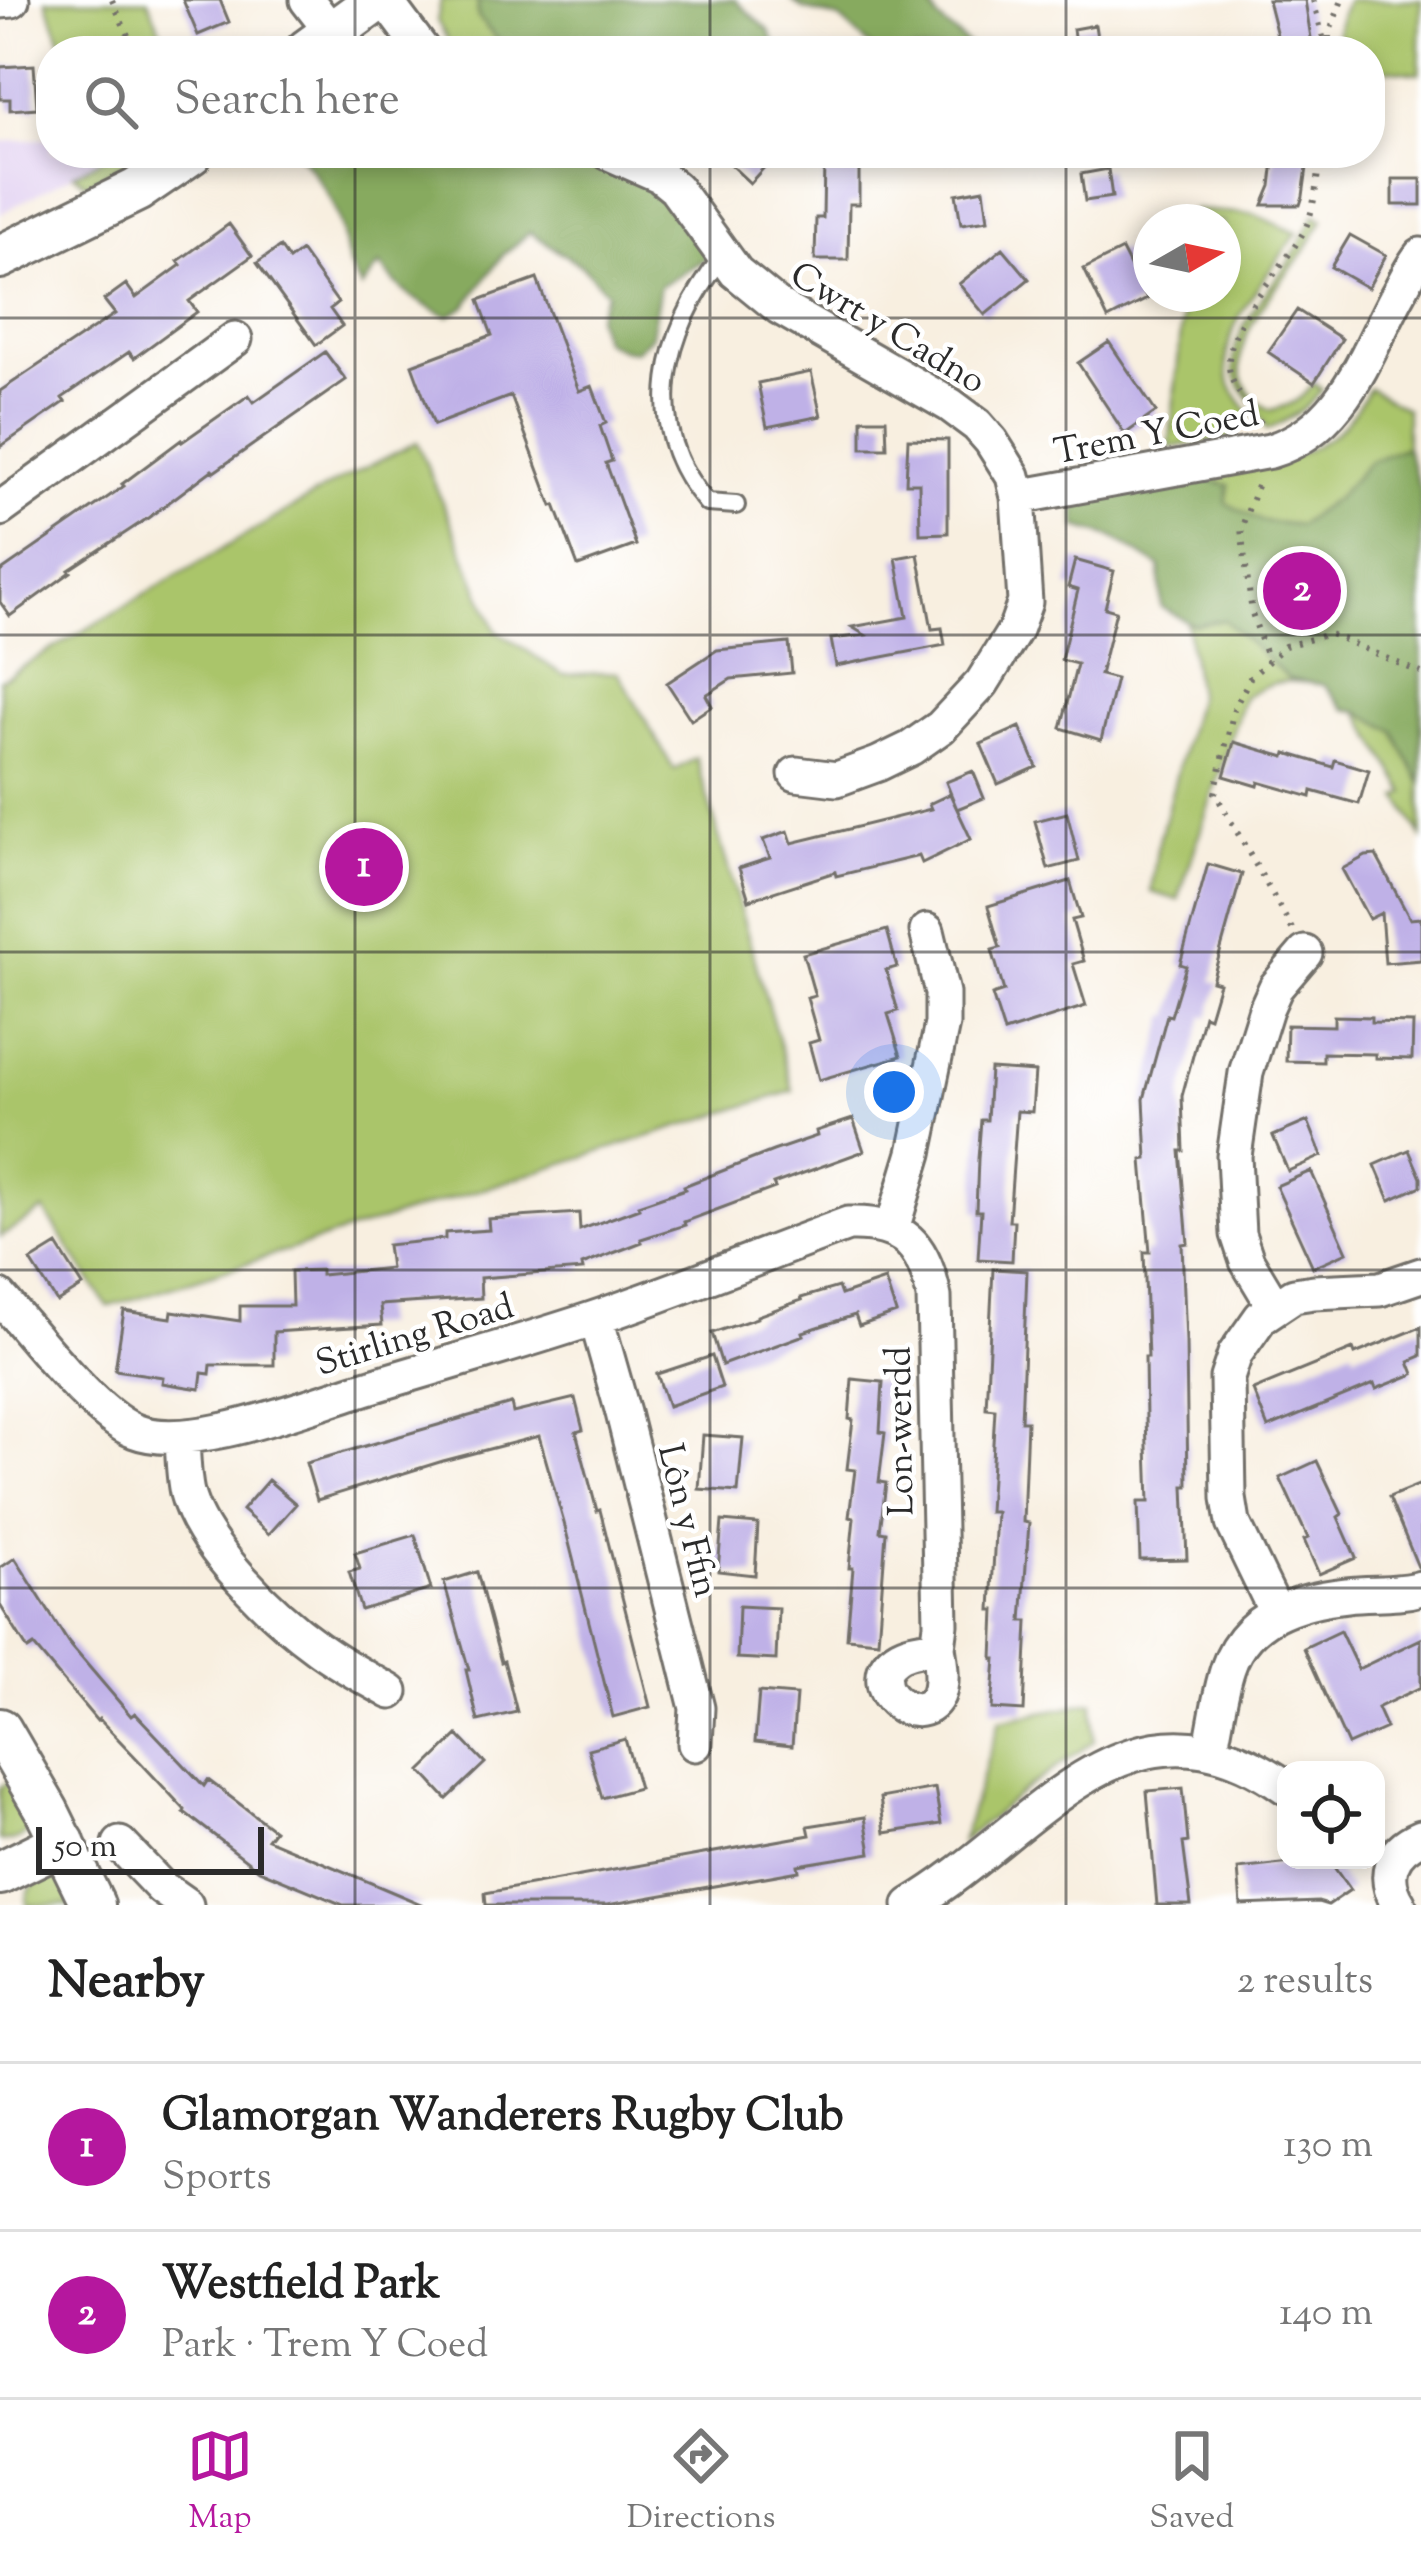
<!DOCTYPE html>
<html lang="en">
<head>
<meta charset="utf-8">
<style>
  body { margin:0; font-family:"Sorts Mill Goudy",serif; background:#f6f6f6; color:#222 }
  .controls { position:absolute; right:36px; bottom:36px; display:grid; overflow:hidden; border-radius:24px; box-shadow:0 6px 18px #0003 }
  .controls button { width:108px; height:108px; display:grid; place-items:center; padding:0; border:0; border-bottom:3px solid #e0e0e0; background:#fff; color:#222; font:60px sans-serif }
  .compass { position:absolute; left:1133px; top:204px; width:108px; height:108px; border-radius:50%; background:#fff; box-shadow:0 6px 18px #0003; rotate:81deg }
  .scale { position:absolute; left:36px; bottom:30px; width:228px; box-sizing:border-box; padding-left:12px; border:6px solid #2b2b2b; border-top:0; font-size:33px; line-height:42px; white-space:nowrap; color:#2b2b2b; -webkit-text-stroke:9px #fff; paint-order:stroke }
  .you { position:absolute; left:894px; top:1092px; width:42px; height:42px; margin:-30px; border:9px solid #fff; border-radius:50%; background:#1a73e8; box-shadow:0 0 0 18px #1a73e833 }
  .badge { display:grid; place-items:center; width:78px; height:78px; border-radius:50%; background:#b5179e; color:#fff; font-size:39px; font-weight:700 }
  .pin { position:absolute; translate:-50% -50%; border:6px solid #fff; box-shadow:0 3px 12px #0006 }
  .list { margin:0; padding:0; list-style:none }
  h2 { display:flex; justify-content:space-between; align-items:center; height:156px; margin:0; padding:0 48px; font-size:51px }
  h2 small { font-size:39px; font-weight:400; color:#767676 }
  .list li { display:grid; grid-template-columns:78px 1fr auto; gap:36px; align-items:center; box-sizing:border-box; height:168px; padding:0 48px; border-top:3px solid #e0e0e0 }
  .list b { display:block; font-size:45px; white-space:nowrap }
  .list p { margin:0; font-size:39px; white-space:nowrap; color:#767676 }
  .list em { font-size:39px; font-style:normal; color:#767676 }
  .icon { flex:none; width:66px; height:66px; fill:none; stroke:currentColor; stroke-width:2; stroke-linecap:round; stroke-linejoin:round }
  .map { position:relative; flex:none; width:1421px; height:1905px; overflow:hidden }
  .search { position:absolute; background:#fff; box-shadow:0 6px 18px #0003; left:36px; right:36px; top:36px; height:132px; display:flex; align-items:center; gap:30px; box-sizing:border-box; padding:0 42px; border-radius:48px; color:#767676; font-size:45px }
  .sheet { height:492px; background:#fff }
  nav { display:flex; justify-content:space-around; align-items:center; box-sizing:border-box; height:168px; border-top:3px solid #e0e0e0; background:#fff; font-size:33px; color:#767676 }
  nav a { display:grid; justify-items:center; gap:6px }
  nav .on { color:#b5179e }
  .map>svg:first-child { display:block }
  .built { fill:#e3d3f2 }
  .green { fill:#aac56b; stroke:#6a784b; stroke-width:3 }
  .forest { fill:#87aa5f; stroke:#596a45; stroke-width:3 }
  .building { fill:#bfb1e7 }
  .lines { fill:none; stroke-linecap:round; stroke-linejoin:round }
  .service-casing { stroke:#73706a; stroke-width:22 }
  .minor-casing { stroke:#73706a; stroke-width:39 }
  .tertiary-casing { stroke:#73706a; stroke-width:48 }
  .path { stroke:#73706a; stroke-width:6; stroke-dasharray:3 9; stroke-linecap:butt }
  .service { stroke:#fff; stroke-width:16 }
  .minor { stroke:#fff; stroke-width:33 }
  .tertiary { stroke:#fff; stroke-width:42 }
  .grid { fill:none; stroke:#2b2b2b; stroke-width:3; stroke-opacity:0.55 }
  .labels { text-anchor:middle; stroke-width:9; stroke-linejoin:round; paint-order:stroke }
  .street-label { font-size:36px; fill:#2b2b2b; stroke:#fff }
</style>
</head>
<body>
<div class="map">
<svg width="1421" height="1905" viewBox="0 0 1421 1905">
  <rect width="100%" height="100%" fill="#fff"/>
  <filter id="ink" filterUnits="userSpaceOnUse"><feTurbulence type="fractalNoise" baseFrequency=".00833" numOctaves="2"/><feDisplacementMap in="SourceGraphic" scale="24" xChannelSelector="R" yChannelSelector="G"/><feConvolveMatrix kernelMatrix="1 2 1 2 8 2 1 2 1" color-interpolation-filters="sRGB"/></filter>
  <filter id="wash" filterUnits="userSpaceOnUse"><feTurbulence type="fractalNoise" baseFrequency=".004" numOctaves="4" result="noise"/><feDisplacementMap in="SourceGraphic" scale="48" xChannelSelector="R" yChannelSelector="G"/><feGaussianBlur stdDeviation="2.7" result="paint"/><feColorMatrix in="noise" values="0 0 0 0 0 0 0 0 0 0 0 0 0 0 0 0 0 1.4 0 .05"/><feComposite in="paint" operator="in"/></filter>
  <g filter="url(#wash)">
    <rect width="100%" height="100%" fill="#f8efe0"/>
    <path class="built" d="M51 138V153H107L108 156 0 214V142Z"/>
    <path class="green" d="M46 0H148L169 51H65Z
      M441 0H478V17L494 36 513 51H454L437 21Z
      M1347 0H1421L1419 73 1370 67V51H1334L1340 16Z
      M107 153H144L87 184 74 174 108 156Z
      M1193 210 1253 214 1297 233C1272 271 1217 327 1228 375 1231 391 1242 404 1252 416L1233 420 1238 436 1169 448 1185 294H1223V222H1192Z
      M1315 215 1323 220C1316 231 1311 243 1303 253 1271 295 1200 368 1270 410 1291 406 1301 400 1314 383L1322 390C1308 408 1289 420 1267 430 1260 408 1240 393 1235 373 1226 336 1267 292 1287 264 1298 249 1306 232 1315 215Z
      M1369 388 1406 409V447L1421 493V836L1399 797 1406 793 1358 711 1345 709 1325 685C1290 680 1275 677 1244 697L1178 900 1151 892 1157 849 1197 695 1167 484C1220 473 1283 470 1328 438 1346 426 1358 406 1369 388Z
      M417 442 496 630 563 675 618 672 674 770 696 758 793 1091 108 1307 44 1210 0 1237V680L335 483Z
      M1093 1702 1094 1741 1023 1791 961 1842 1000 1720Z
      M14 1778 33 1823C27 1836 15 1844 0 1840V1787Z
      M51 1877 61 1879 78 1905H27C26 1888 35 1881 51 1877Z"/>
    <path class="forest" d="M478 0H735L769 31 778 51H513L494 36 478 17Z
      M927 0 938 19 975 51H875L840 19 804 9 792 1Z
      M298 153H496C528 164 546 155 577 153 591 152 605 153 618 153L653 186 710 256 660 286 651 336 635 351 621 349 603 340 596 317 607 292 583 267 530 232 502 256 465 307 448 316C416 302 400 292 380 264L362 288C343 262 347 250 339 222 332 196 315 174 298 153Z
      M1406 447 1421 493V784L1394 731 1358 711 1345 709 1325 685 1289 679 1224 620 1194 625 1161 607 1160 567 1112 537 1077 527 1075 500 1202 478 1229 485 1226 503 1262 521 1299 525 1336 498 1370 461Z"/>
    <g id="blocks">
      <path class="building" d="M183 0H220L229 22 198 35Z
        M1268 0H1305L1313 51H1281Z
        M1095 25 1099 51H1076L1073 29Z
        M34 65 37 108 10 110V99H0V67Z
        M718 153H777L750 183Z
        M1275 153H1309L1303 196 1300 205H1263L1271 186Z
        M824 161 859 162V204H849L848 260H815L816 218H823Z
        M1108 169 1112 197 1085 201 1081 174Z
        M1393 179H1421V205H1393Z
        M984 189 988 220 961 224 956 194Z
        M229 224 252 256 189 301 197 312 134 358 129 352 62 398 65 402 0 447V391L115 314 104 300 126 284 136 298 181 265 178 261Z
        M1350 235 1386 255 1368 288 1331 267Z
        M280 247 289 260 301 251 338 303 330 309 342 326 316 345 257 263Z
        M1003 248 1029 279 985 315 959 284Z
        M1122 250 1147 299 1108 319 1084 269Z
        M537 279 579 391 592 386 606 423 600 426 612 461 606 463 636 545 578 566 555 505 552 506 511 396 434 425 412 365 492 335 479 300Z
        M1297 310 1342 339 1314 383 1268 352Z
        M1109 342 1156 412 1125 434 1078 363Z
        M325 352 346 380 214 472 212 470 148 518 69 570 71 572 10 616 0 602V572L124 486 122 484 181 440 182 442 249 395 254 402Z
        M811 372 821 416 767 427 758 383Z
        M862 419H886L887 448H862Z
        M908 439 948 440V533L920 534 919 483H906Z
        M918 554 932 629 942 628 945 645 836 666 831 639 865 635 852 627 907 617 896 558Z
        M1075 560 1114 571 1105 608 1116 611 1100 675 1116 679 1101 740 1061 728 1077 664 1061 660 1078 590 1068 587Z
        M789 643 792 673 731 679 706 695 712 706 691 720 667 683 717 650Z
        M1020 727 1037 767 998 784 981 744Z
        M1234 742 1285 757 1286 753 1333 767 1335 760 1369 770 1359 804 1312 791 1311 797 1259 782 1258 786 1224 776Z
        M973 771 984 798 957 809 946 782Z
        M950 794 971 839 922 863 919 856 836 876 835 872 749 900 739 868 770 858 763 840 788 831 792 843 931 809 929 804Z
        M1067 813 1079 861 1048 869 1035 821Z
        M1376 855 1410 919 1421 918V960L1385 963 1381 913 1369 919 1342 869 1366 856Z
        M1208 864 1242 874 1212 981 1219 983 1209 1017 1204 1015 1182 1096 1184 1151H1180L1188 1243 1182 1244 1186 1342 1188 1486H1184L1187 1559 1140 1560 1138 1502H1149L1146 1418 1145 1357H1148L1144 1252H1150L1142 1160 1147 1159 1144 1099 1167 1015 1171 1016 1186 966 1180 964Z
        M1070 881 1081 918 1072 920 1084 961 1073 964 1086 1006 1004 1032 992 995 1004 991 992 950 1000 948 988 906Z
        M887 930 897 967 886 970 898 1011 888 1014 901 1056 819 1080 809 1043 819 1040 807 998 815 996 803 954Z
        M1334 1016 1371 1017V1022L1413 1023 1412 1059 1375 1058V1054L1323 1053V1062L1286 1061 1287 1025 1334 1026Z
        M990 1069 1035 1072 1032 1112 1017 1111 1009 1221H1014L1012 1261 978 1259 981 1211H976L978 1159 981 1120H987Z
        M853 1119 864 1151 773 1184 775 1188 684 1222 685 1225 641 1239 642 1242 582 1265 583 1270 480 1278 481 1298 380 1305 382 1325 274 1332V1365H211L210 1374 202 1373 200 1389 162 1383 163 1377 115 1370 124 1311 171 1318 172 1311 240 1321V1306H292L291 1271 321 1270V1275L390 1268 387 1245 445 1239V1233L489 1230 488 1219 579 1213 580 1230 639 1208 638 1205 685 1189 684 1186 773 1151 817 1136 816 1131Z
        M1308 1121 1322 1156 1288 1171 1273 1136Z
        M1409 1150 1421 1178V1186L1390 1200 1375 1165Z
        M1311 1171 1347 1252 1313 1267 1276 1186Z
        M57 1245 83 1286 57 1302 31 1261Z
        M993 1269 1027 1271 1021 1421H1027L1023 1522 1029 1523 1022 1621H1028L1024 1711 992 1709 996 1659H993L995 1610H991L996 1512H989L995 1409 986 1408Z
        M885 1280 896 1313 859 1326 855 1315 803 1332 804 1335 722 1365 712 1333 757 1318V1316L802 1300 801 1298 838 1287 841 1295Z
        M1421 1327V1356L1409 1361 1414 1374 1376 1389 1374 1384 1268 1428 1253 1390 1353 1349 1355 1354Z
        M712 1356 722 1387 668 1406 657 1374Z
        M852 1379 883 1382 880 1432 885 1433 879 1482 886 1483 880 1531 886 1532 878 1641 847 1638 853 1568H849L854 1518 849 1517 855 1470 847 1469 853 1420 849 1419Z
        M575 1398 583 1430 576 1432 597 1511 600 1510 650 1707 613 1717 564 1523 539 1436 443 1461 317 1500 306 1463 511 1404 513 1413Z
        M703 1435 743 1438 738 1492 699 1489Z
        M1317 1461 1342 1514 1338 1517 1356 1558 1319 1574 1304 1540 1308 1538 1280 1478Z
        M268 1480 296 1504 269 1534 242 1510Z
        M1421 1484V1568L1418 1567 1389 1497Z
        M722 1521 758 1524 755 1575 718 1571Z
        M415 1535 431 1589 361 1610 349 1572 360 1569 355 1553Z
        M15 1558 68 1642 131 1716 135 1713 204 1786 208 1780 274 1830 267 1839 423 1905H343L259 1870 184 1812 185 1810 142 1764 99 1719 97 1721 34 1646 28 1650 0 1605V1568Z
        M477 1572 501 1662 504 1661 517 1712 478 1721 466 1670H469L444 1582Z
        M739 1606 778 1608 776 1660 737 1658Z
        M1340 1631 1358 1669 1421 1639V1687L1377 1708 1386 1728 1348 1745 1304 1648Z
        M759 1692 796 1695 792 1746 755 1742Z
        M458 1735 485 1763 447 1799 421 1771Z
        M625 1739 639 1788 602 1798 588 1749Z
        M935 1788 941 1824 885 1833 880 1798Z
        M1183 1788 1188 1842 1183 1843 1191 1905H1157L1147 1791Z
        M865 1817 871 1853 798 1865 799 1871 607 1905H486L485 1893 810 1835 808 1826Z
        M1318 1860H1329L1350 1890 1328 1905 1318 1902 1241 1905 1238 1869Z"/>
    </g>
  </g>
  <g filter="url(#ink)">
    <use href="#blocks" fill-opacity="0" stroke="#73706a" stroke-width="3"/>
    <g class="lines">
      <g class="service-casing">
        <path id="service" d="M723 256C664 331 639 425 707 503L736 505"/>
      </g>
      <g class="minor-casing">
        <path id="minor" d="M307 0 331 31
          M385 0 423 51
          M0 1 12 0
          M609 153 659 175 675 188 736 272 779 307 950 405 977 425 991 441 1013 476 1018 497 1025 602 1015 630 982 683 941 727 911 748 878 764 837 779 796 774
          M1018 497 1270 451C1343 429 1364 358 1397 296 1405 282 1411 267 1421 255
          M0 509 235 339
          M892 1229 915 1153 942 1024V993L927 931
          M0 1297C31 1332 94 1415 135 1431 191 1453 307 1405 365 1388 441 1365 517 1344 592 1319 678 1290 763 1255 848 1224 904 1222 924 1245 934 1297L941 1624 938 1647
          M1274 1306 1247 1261 1238 1234 1234 1156 1246 1073 1266 1009 1276 987 1305 953
          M596 1318 623 1413 697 1708 695 1744
          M182 1437C183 1455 183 1475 187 1493 201 1547 273 1616 318 1648 341 1665 367 1678 391 1692
          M1276 1612 1233 1523 1229 1498 1227 1378 1235 1354 1261 1317 1294 1295 1314 1292 1380 1289 1421 1275
          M938 1647C940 1661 944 1681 938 1695 918 1736 854 1681 900 1655 911 1649 925 1648 938 1647Z
          M1210 1751C1216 1724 1219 1695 1228 1668 1245 1616 1298 1600 1347 1595 1372 1592 1396 1595 1421 1588
          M120 1844 162 1888 186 1905
          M911 1905C1037 1831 1127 1675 1286 1787
          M1399 1905C1381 1876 1390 1850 1421 1837"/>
      </g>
      <g class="tertiary-casing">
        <path id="tertiary" d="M307 51 377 0
          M0 257 137 190 191 153
          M0 1730 47 1811 93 1905
          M0 1873 63 1842"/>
      </g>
      <path class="path" d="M112 0 135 51
        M1313 0 1326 48
        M1329 51V34L1342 0
        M1260 423C1250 404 1230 388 1229 366 1227 319 1287 267 1306 227 1316 203 1317 178 1320 153
        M1257 486 1241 529 1252 613 1268 661
        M1292 929 1215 793 1234 709 1250 678 1285 646 1330 634 1421 673"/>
      <use href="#service" class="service"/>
      <use href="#minor" class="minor"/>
      <use href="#tertiary" class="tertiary"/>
    </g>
  </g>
  <path class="grid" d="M355 0V51M710 0V51M1066 0V51M355 153V1905M710 153V1905M1066 153V1905M0 318H1421M0 635H1421M0 952H1421M0 1270H1421M0 1588H1421"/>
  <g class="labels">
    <g class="street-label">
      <text transform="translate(889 326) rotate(31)" y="13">Cwrt y Cadno</text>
      <text transform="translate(1156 431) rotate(-11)" y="13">Trem Y Coed</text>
      <text transform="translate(414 1333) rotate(-17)" y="13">Stirling Road</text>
      <text transform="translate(898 1431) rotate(-91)" y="13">Lon-werdd</text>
      <text transform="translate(690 1520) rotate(76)" y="13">Lôn y Ffin</text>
    </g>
  </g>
</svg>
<div class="controls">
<button><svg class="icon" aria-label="locate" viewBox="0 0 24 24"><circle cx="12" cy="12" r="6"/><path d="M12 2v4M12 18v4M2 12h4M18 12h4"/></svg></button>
</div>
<svg class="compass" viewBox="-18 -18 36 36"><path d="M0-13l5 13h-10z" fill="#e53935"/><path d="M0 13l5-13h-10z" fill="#767676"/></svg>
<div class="scale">50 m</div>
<div class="you"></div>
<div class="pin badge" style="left:364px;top:867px">1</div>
<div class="pin badge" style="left:1302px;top:591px">2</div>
<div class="search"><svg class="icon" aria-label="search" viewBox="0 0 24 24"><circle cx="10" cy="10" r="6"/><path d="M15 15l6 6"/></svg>Search here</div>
</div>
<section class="sheet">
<h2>Nearby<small>2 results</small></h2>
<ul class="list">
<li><span class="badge">1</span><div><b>Glamorgan Wanderers Rugby Club</b><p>Sports</p></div><em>130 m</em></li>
<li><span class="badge">2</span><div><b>Westfield Park</b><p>Park · Trem Y Coed</p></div><em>140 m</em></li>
</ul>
</section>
<nav>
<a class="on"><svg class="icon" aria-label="map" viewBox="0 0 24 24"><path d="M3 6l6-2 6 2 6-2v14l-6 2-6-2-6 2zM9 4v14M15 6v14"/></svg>Map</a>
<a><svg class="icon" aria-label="directions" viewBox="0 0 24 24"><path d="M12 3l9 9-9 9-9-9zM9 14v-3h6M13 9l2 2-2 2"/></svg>Directions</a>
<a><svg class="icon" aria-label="saved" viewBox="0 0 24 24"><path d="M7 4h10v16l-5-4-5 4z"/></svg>Saved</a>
</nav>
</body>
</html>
